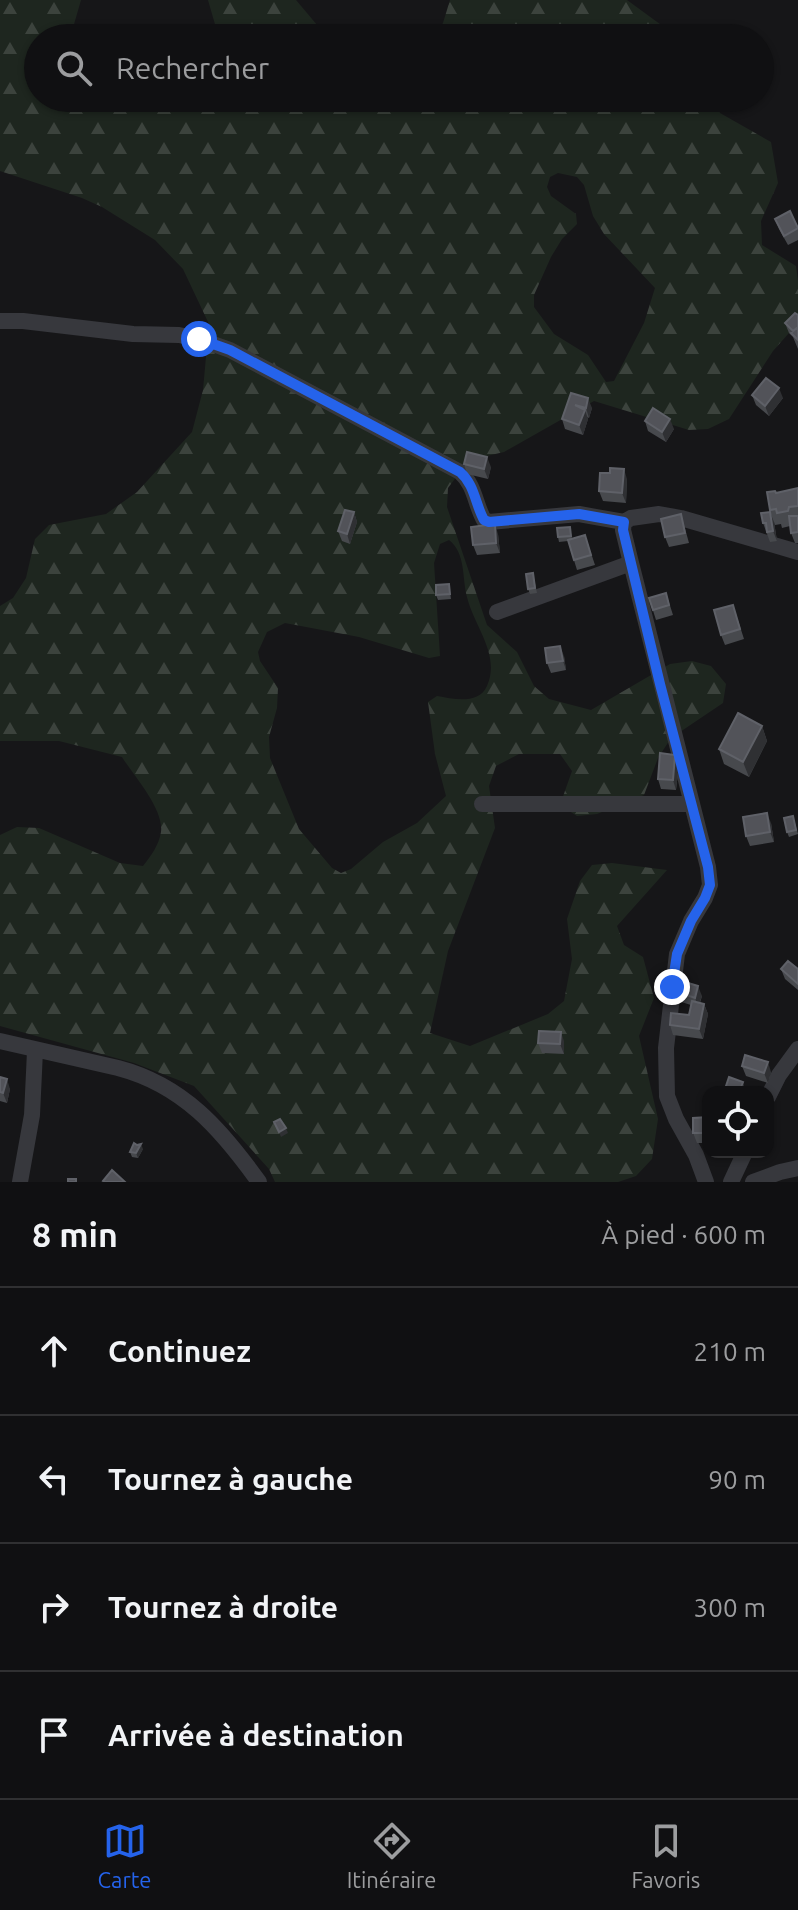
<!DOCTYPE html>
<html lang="fr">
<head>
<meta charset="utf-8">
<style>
  body { margin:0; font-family:Ubuntu,sans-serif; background:#19191b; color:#f1f3f6 }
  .controls { position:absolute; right:24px; bottom:24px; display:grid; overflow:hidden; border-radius:16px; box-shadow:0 2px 6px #0004 }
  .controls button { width:72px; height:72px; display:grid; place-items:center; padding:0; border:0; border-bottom:2px solid #303032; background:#101012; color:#f1f3f6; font:40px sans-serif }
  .stop { position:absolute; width:24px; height:24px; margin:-18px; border:6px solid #2563eb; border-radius:50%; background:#fff }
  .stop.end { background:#2563eb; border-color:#fff; box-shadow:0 2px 8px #0008 }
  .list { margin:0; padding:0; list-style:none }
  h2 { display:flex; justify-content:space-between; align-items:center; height:104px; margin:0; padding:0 32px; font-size:34px }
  h2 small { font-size:26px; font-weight:400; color:#9c9d9f }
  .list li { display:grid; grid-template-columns:52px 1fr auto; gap:24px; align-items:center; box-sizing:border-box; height:128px; padding:0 32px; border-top:2px solid #303032 }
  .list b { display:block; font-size:30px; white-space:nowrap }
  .list em { font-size:26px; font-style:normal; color:#9c9d9f }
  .icon { flex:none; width:44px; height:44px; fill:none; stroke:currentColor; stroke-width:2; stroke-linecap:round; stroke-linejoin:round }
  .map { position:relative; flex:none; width:798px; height:1182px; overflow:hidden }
  .search { position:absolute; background:#101012; box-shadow:0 2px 6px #0004; left:24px; right:24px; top:24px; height:88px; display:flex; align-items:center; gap:20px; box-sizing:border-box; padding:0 28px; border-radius:44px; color:#9c9d9f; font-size:30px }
  .sheet { height:616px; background:#101012 }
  nav { display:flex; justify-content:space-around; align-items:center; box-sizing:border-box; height:112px; border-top:2px solid #303032; background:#101012; font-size:22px; color:#9c9d9f }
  nav a { display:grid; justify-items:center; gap:4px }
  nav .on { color:#2563eb }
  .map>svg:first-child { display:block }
  .forest { fill:url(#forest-firs); fill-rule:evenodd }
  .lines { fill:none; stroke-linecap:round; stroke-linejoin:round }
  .minor { stroke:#37383d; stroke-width:16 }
  .wall { fill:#47494d }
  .shaded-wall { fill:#2f3033 }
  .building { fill:#525359; stroke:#5f6168; stroke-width:2 }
  .route { stroke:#2563eb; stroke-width:10 }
</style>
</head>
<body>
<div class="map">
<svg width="798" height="1182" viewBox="0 0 798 1182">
  <defs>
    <pattern id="forest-firs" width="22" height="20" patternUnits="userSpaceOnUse" patternTransform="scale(2)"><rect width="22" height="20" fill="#1e261f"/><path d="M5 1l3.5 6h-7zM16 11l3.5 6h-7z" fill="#3c433d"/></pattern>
  </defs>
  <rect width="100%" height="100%" fill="#161618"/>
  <path class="forest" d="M0 0H81L70 38H38V98H366L369 106 389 105 394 98H714L720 113 771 142 778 183 761 221 762 245 796 266 798 281V327L789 333 773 351 729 419 708 429 689 430 594 401 504 452 465 461 460 472 448 488 447 507 487 625 517 652 534 686 549 699 591 710 670 664 692 661 711 666 726 684 723 703 671 738 658 758 644 795 597 814 577 816 560 805 572 771 560 754H519L496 766 489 786 495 828 448 951 430 1033 470 1046 548 1014 564 1001 572 959 567 919 580 881 592 865 612 863 667 870 617 926 624 945 643 957 654 998 639 1036 658 1119 652 1159 636 1176 618 1182H275L269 1169 194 1086 134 1063 0 1026V835L17 827 39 828 120 863 143 866C151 856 159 845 161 832 164 809 134 776 122 757L59 741H0V606L13 598 26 578 35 539 49 525 106 514 137 492 192 432 203 390 209 324 183 269 155 240 102 207 82 198 0 171ZM558 173 577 177 584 185 593 216 604 234 655 288 644 323 614 381 606 382 588 355 554 334 534 307V295L551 257 562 239 577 224 576 214 551 196 547 187 550 177ZM449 540C466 553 462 578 467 597 474 626 501 655 487 686 479 705 453 699 437 696L428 702 435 754 446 796 417 823 383 842 351 869 341 873 332 868 299 829 270 758 269 737 277 708 278 688 260 661 258 652 267 632 285 623 359 637 429 658 440 656 434 563 440 544Z
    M208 0H296L328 38H219Z
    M450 0H627L679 38H434L443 23Z"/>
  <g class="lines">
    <path class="minor" d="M0 321H23L133 334 179 335 199 339 230 350 460 472C475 485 475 504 484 520L489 522 579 514 624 522 631 518 659 514 681 518 798 552
      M624 522 623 530 631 563 708 867 710 885 705 898 691 921 677 954 666 1048 667 1096 676 1119 696 1155 706 1182
      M497 612 631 563
      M482 804H692
      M0 1041 118 1068C183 1085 221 1129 259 1182
      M768 1097 779 1075 798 1049
      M20 1182 32 1115 35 1051
      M731 1182 745 1152
      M753 1182 780 1172 798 1168"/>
  </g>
  <path class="wall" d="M775 219 798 226V240L788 245 779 229Z
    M798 315V349L793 337 789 333 785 323Z
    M571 393 592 408 589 418 587 417 588 419 583 435 565 429 562 419Z
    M752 395 783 398 769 416 756 405Z
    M645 421 674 429 666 442 648 431Z
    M464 464 491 467 488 479 467 474Z
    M627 479 626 503 603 501 599 491Z
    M798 488V543H795L791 533 790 526 782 528 781 524 775 525 774 522 777 541 770 542 763 523 770 512 776 493Z
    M354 512 357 522 350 544 342 541 338 531Z
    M681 514 689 543 669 547 665 537Z
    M570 527 572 539 585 535 595 565 577 570 568 541 559 542 558 537Z
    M498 534 500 553 477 555 473 545Z
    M533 573 537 593 530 594 528 589Z
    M449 584 451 599 438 600 436 595Z
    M666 593 673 615 656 620 649 598Z
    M736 614 744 639 725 645 721 635Z
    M564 656 566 670 551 673 547 663Z
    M762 726 767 741 749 777 724 764 719 749Z
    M679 764 676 790 661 789 658 779Z
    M793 816 798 834 789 837 787 832Z
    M771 823 774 842 750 846 746 836Z
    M781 969H798V990L785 979Z
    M675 991 702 996 700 1003 704 1004 708 1014 703 1039 673 1035 670 1025 689 1015 691 1005 678 1001Z
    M564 1041V1054L542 1053 538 1043Z
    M742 1066 771 1072 768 1083 746 1076Z
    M0 1077 10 1089 7 1103 0 1101Z
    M708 1117V1143H697L693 1133Z
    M143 1149 138 1158 132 1157 130 1152Z"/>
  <path class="shaded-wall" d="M779 388 783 398 769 416 765 406Z
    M588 398 592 408 589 418 586 408Z
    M585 410 588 419 583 435 579 425Z
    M670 419 674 429 666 442 662 432Z
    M487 457 491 467 488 479 484 469Z
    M624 469 627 479 626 503 622 493Z
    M354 512 357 522 350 544 347 534Z
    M770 512 774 522 777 541 773 531Z
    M495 524 498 534 500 553 496 543Z
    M560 646 564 656 566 670 563 661Z
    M762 726 767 741 749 777 743 762Z
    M675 755 679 764 676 790 673 780Z
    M767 813 771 823 774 842 770 832Z
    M698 986 702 996 698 1007 695 998Z
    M704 1004 708 1014 703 1039 699 1029Z
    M561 1032 564 1041V1054L560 1044Z
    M768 1062 771 1072 768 1083 764 1073Z
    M7 1079 10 1089 7 1103 3 1093Z
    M743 1082 746 1092H739Z
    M286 1128 288 1133 281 1137 279 1132Z
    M141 1144 143 1149 138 1158 136 1153Z"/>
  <path class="building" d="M790 211 798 228 784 236 775 219Z
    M795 313 798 315V327L793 331 785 323Z
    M798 327V340L791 333Z
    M766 378 779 388 765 406 752 395Z
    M571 393 588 398 586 408 575 405 585 410 579 425 562 419Z
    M653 408 670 419 662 432 645 421Z
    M467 452 487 457 484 469 464 464Z
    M610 468 624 469 622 493 599 491 600 473H610Z
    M798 488V506L789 507 788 511 777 513 776 509 770 510 767 492 775 491 776 493Z
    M345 510 354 512 347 534 338 531Z
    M770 512 773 531 767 532 766 523H763L761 513Z
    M681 514 685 533 665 537 661 519Z
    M789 516H798V532L791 533Z
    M495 524 496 543 473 545 471 527Z
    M570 527 571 536 558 537 557 528Z
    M585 535 591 555 574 560 568 540Z
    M533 573 535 588 528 589 526 574Z
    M449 584 450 594 436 595V585Z
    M666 593 669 605 653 610 649 598Z
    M733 605 740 629 721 635 714 610Z
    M560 646 563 661 547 663 545 648Z
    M738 713 762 726 743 762 719 749Z
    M660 753 675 755 673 780 658 779Z
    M767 813 770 832 746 836 743 817Z
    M793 816 796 830 787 832 784 818Z
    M788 961 798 969V984L781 969Z
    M678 980 698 986 695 998 675 991Z
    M692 1001 704 1004 699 1029 670 1025 671 1013 689 1015Z
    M539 1031 561 1032 560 1044 538 1043Z
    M745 1055 768 1062 764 1073 742 1066Z
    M0 1077 7 1079 3 1093 0 1092Z
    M729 1077 743 1082 739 1092H724Z
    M708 1117V1133H693V1118Z
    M280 1119 286 1128 279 1132 274 1122Z
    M134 1143 137 1145 141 1144 136 1153 130 1152Z
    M112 1170 125 1182H105L103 1181Z
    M68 1179H76V1182H68Z"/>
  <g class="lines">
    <path class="route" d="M199 339 230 350 460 472C475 485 475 504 484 520L489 522 579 514 624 522 623 530 660 684 708 867 710 885 705 898 691 921 677 954 672 987"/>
  </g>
</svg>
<div class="controls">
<button><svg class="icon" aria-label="locate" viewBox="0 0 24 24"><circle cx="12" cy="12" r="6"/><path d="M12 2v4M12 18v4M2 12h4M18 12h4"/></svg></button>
</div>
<div class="stop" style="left:199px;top:339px"></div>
<div class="stop end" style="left:672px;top:987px"></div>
<div class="search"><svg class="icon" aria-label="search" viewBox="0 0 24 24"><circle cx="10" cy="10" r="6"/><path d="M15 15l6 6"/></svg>Rechercher</div>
</div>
<section class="sheet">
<h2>8 min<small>À pied · 600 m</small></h2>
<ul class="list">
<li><svg class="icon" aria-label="ahead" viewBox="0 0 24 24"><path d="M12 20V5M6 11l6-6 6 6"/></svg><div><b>Continuez</b></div><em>210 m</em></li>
<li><svg class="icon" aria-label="left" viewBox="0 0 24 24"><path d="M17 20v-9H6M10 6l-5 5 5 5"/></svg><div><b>Tournez à gauche</b></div><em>90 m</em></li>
<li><svg class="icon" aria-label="right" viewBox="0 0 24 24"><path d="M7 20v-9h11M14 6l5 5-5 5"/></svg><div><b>Tournez à droite</b></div><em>300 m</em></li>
<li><svg class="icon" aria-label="arrive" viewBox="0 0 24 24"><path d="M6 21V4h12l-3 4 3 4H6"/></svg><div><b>Arrivée à destination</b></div></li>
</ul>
</section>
<nav>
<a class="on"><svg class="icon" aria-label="map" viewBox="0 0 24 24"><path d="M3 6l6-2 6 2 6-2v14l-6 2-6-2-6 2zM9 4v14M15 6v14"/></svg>Carte</a>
<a><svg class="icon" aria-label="directions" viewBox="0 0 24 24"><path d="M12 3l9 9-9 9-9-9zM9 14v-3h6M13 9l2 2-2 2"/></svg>Itinéraire</a>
<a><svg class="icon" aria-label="saved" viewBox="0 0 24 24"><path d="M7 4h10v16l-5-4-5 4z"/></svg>Favoris</a>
</nav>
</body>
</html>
